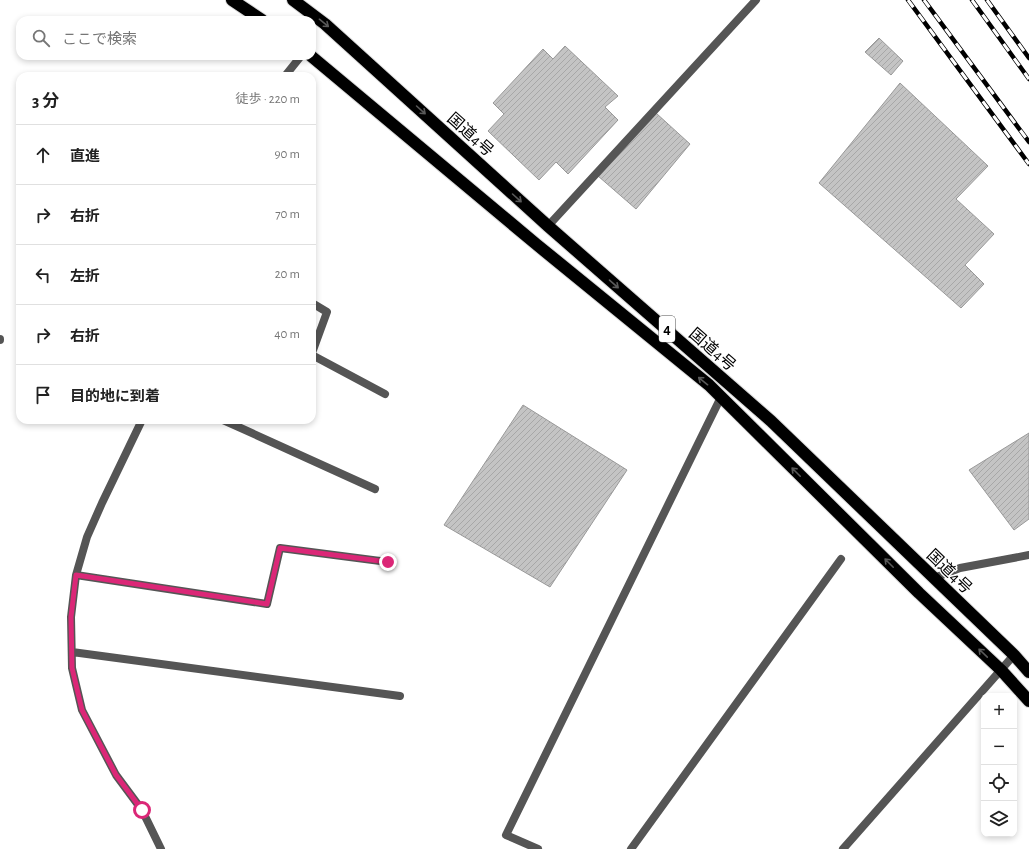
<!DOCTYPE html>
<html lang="ja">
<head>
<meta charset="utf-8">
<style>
  body { margin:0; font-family:"Alegreya Sans","Noto Sans JP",sans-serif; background:#f2f2f2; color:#222 }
  .controls { position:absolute; right:12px; bottom:12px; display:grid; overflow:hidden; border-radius:8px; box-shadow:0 2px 6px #0003 }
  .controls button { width:36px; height:36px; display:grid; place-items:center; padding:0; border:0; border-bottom:1px solid #e0e0e0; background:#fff; color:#222; font:20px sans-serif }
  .stop { position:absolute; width:12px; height:12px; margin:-9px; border:3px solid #db2777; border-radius:50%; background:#fff }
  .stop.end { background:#db2777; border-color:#fff; box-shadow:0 1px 4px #0008 }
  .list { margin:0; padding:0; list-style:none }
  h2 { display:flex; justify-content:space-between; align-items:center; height:52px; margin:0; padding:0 16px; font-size:17px }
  h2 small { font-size:13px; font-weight:400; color:#767676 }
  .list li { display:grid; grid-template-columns:26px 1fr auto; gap:12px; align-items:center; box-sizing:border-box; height:60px; padding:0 16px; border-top:1px solid #e0e0e0 }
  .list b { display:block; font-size:15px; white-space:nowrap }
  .list em { font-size:13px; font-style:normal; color:#767676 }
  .icon { flex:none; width:22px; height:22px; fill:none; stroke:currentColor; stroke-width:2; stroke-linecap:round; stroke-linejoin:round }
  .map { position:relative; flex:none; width:1029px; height:849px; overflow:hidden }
  .search { position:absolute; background:#fff; box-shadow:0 2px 6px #0003; left:16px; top:16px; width:300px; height:44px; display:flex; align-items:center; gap:10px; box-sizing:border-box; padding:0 14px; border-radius:12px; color:#767676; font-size:15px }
  .panel { position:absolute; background:#fff; box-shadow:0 2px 6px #0003; left:16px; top:72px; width:300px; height:352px; border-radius:12px }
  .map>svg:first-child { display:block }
  .building { fill:url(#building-hatch); stroke:#999 }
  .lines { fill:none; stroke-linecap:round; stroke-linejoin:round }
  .highway-casing { stroke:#dbdbdb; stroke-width:14 }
  .street { stroke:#555; stroke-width:8 }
  .highway { stroke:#000; stroke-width:12 }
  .rail-casing { stroke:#000; stroke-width:4.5 }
  .rail { stroke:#fff; stroke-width:3; stroke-dasharray:9; stroke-linecap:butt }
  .oneway { stroke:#595959 }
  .route { stroke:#db2777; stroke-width:5 }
  .labels { text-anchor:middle; stroke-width:3; stroke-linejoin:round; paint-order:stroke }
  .shield { fill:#fff; stroke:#4c4c4c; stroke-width:1 }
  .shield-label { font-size:15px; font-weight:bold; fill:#000 }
  .street-label { font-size:16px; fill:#000; stroke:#fff }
</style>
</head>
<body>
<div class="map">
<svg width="1029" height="849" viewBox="0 0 1029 849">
  <defs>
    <pattern id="building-hatch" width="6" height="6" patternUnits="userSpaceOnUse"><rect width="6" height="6" fill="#c4c4c4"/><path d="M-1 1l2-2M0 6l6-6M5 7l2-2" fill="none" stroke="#a7a7a7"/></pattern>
  </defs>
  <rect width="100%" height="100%" fill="#fff"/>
  <path class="building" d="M879 38 903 61 891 75 865 52Z
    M565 46 618 96 605 107 618 120 568 174 556 162 539 180 488 131 504 114 493 103 543 49 553 59Z
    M900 83 988 166 956 199 994 234 965 265 984 284 961 308 819 183Z
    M656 113 690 144 636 209 598 176Z
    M523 405 627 470 550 587 444 525Z
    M1029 433V519L1014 530 969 470Z"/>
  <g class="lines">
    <g class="highway-casing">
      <path id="highway" d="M232 0 262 20
        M293 0 325 24 548 226 771 421 1014 655 1029 672
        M311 56 536 244 709 385 919 593 1001 670 1029 701"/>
    </g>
    <path class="street" d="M285 76 301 56
      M548 226 756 0
      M312 303 327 312 312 353
      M0 339V340
      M312 355 385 394
      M142 420 102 503 87 537 76 575 71 617 72 668 82 710 116 775 142 810 161 849
      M223 420 375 489
      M76 575 267 604 280 548 388 562
      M934 578 960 568 1029 555
      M72 652 400 696
      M538 849 506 835 721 397
      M631 849 841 559
      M843 849 1014 655"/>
    <use href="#highway" class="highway"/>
    <g class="rail-casing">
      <path id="rail" d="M908 0 1029 164
        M924 0 1029 142
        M972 0 1029 79
        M987 0 1029 58"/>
    </g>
    <use href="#rail" class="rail"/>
  </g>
  <defs><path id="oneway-shaft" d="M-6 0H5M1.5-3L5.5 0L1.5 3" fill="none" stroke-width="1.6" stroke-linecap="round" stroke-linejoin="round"/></defs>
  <g class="oneway">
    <use href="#oneway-shaft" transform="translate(324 23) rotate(39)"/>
    <use href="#oneway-shaft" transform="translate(421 110) rotate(42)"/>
    <use href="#oneway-shaft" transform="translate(517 198) rotate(42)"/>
    <use href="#oneway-shaft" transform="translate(614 284) rotate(41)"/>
    <use href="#oneway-shaft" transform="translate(703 381) rotate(-141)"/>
    <use href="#oneway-shaft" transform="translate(796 472) rotate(-135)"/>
    <use href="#oneway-shaft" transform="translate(889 563) rotate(-135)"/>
    <use href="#oneway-shaft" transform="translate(983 653) rotate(-136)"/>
  </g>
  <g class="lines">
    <path class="route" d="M142 810 116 775 82 710 72 668 71 617 76 575 267 604 280 548 388 562"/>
  </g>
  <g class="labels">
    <rect class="shield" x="659" y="316" width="16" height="26" rx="3"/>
    <g class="shield-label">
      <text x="667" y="334">4</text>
    </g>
    <g class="street-label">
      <text transform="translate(471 134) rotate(42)" y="6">国道4号</text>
      <text transform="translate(713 349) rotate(41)" y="6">国道4号</text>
      <text transform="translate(950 571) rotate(44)" y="6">国道4号</text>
    </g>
  </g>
</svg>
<div class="controls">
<button>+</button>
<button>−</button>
<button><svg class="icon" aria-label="locate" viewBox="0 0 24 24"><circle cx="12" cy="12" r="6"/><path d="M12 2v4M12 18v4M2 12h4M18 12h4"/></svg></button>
<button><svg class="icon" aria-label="layers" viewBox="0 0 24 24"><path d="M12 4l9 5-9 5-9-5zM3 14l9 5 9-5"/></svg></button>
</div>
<div class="stop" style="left:142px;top:810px"></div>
<div class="stop end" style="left:388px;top:562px"></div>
<div class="search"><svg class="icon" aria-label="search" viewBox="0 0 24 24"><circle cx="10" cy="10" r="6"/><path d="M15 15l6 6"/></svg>ここで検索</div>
<section class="panel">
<h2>3 分<small>徒歩 · 220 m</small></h2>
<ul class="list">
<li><svg class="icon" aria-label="ahead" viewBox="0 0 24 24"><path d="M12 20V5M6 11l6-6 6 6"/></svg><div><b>直進</b></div><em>90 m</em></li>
<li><svg class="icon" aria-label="right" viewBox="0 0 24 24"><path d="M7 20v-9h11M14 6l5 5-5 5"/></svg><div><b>右折</b></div><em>70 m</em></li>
<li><svg class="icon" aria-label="left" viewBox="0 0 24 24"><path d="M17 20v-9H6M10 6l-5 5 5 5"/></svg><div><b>左折</b></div><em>20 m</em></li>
<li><svg class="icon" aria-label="right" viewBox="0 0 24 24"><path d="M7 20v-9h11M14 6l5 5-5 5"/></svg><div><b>右折</b></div><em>40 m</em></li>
<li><svg class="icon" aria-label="arrive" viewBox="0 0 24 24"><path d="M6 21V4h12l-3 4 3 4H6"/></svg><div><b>目的地に到着</b></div></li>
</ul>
</section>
</div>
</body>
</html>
